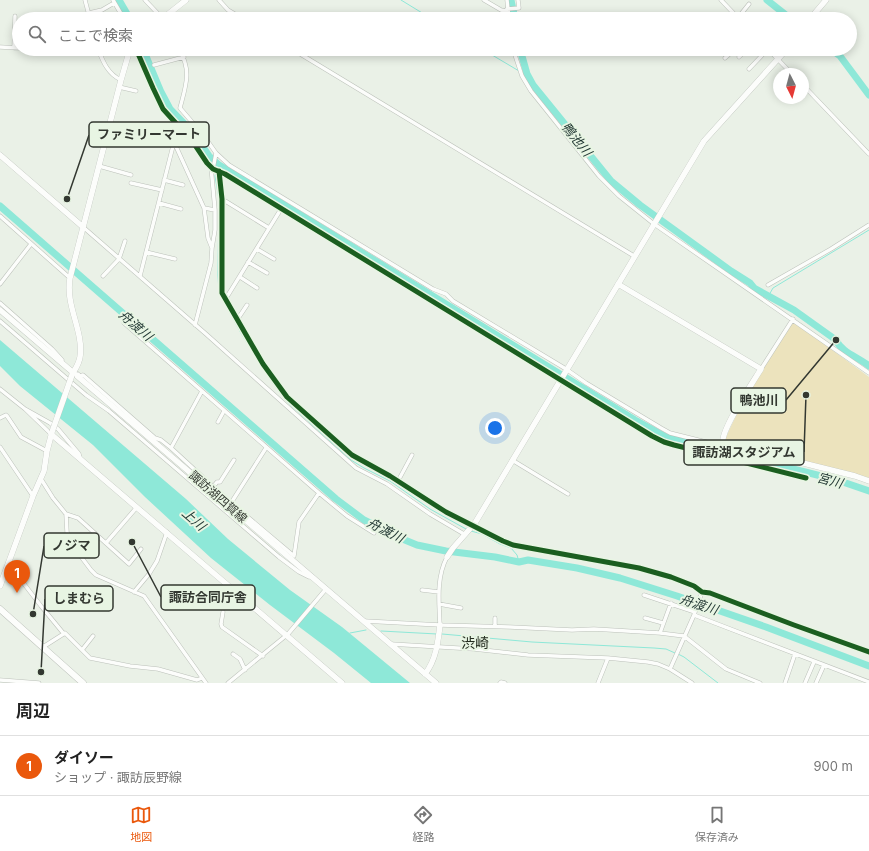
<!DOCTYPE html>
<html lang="ja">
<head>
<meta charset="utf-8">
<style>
  body { margin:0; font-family:Inter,"Noto Sans JP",sans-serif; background:#f6f6f6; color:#222 }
  .compass { position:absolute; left:773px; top:68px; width:36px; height:36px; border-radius:50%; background:#fff; box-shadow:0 2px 10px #0003; rotate:174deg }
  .you { position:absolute; left:495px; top:428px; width:14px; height:14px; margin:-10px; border:3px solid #fff; border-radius:50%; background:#1a73e8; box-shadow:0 0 0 6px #1a73e833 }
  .badge { display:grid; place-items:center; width:26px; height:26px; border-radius:50%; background:#ea580c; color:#fff; font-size:13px; font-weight:700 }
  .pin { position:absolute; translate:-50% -33px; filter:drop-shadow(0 1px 2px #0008) }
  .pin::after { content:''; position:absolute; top:21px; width:14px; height:12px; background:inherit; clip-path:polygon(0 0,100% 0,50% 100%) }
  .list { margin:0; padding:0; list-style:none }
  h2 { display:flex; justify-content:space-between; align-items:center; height:52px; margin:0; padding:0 16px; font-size:17px }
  h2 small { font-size:13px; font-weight:400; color:#767676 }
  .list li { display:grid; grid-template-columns:26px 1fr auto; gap:12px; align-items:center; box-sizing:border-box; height:60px; padding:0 16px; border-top:1px solid #e0e0e0 }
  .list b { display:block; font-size:15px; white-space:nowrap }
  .list p { margin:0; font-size:13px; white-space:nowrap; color:#767676 }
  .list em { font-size:13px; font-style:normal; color:#767676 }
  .icon { flex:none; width:22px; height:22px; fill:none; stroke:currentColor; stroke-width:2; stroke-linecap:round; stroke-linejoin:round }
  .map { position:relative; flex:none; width:869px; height:683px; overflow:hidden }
  .search { position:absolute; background:#fff; box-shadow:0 2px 10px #0003; left:12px; right:12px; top:12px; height:44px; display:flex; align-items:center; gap:10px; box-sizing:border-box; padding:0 14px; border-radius:22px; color:#767676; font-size:15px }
  .sheet { height:112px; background:#fff }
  nav { display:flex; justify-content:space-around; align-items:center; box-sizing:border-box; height:56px; border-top:1px solid #e0e0e0; background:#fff; font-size:11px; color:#767676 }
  nav a { display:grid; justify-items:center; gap:2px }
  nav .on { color:#ea580c }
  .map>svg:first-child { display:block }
  .green { fill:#ece3bd }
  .water { fill:#8ee8d8 }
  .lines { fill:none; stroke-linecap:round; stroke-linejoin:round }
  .stream { stroke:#8ee8d8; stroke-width:1 }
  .river { stroke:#8ee8d8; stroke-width:7 }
  .street-casing { stroke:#bcc1ba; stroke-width:4.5 }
  .secondary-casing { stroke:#bcc1ba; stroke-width:6 }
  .primary-casing { stroke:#bcc1ba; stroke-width:7 }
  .street { stroke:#fcfdfb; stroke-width:3.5 }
  .secondary { stroke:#fcfdfb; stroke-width:5.5 }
  .primary { stroke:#fcfdfb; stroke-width:6 }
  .secondary-bridge-casing { stroke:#bcc1ba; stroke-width:6; stroke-linecap:butt }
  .secondary-bridge { stroke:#fcfdfb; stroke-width:5.5 }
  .cycleway-casing { stroke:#e8f5e3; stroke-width:8 }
  .cycleway { stroke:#1b5e20; stroke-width:5 }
  .labels { text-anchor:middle; stroke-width:4; stroke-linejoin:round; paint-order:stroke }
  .street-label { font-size:12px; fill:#333831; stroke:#e8f5e3 }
  .water-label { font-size:13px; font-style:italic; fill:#1e3430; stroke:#e8f5e3 }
  .quarter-label { font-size:14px; fill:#242d20; stroke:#e8f5e3 }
  .leader { fill:none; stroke:#333831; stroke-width:1.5 }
  .callout-dot { fill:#333831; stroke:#e8f5e3; stroke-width:1.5 }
  .callout { fill:#e8f5e3; stroke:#333831; stroke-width:1.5 }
  .callout-label { font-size:13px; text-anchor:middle; font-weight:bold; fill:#333831 }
</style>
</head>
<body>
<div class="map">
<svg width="869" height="683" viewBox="0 0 869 683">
  <rect width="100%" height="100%" fill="#eaf1e7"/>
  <path class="green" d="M792 323 797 324 869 377V478L726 442 725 440C741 400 770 360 792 323Z"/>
  <path class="water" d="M0 340 186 499 228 539 290 590 342 627 410 683H371L334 653 270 605 211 558 145 497 93 445 20 386 0 366Z"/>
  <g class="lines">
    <path class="stream" d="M401 0 432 19
      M482 49 519 71
      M522 73 527 74
      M217 170 219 165
      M216 172 215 176 219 199 218 275 219 293 242 335 272 382 287 402 351 460 364 468 390 481 430 509 466 529
      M769 295 773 288 869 230
      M471 531 482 534 500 544 511 548 517 555 519 562
      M381 631 437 634
      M350 633 366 630
      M442 634 532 642 654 648 666 649 675 653
      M678 654 684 657 718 683"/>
    <path class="river" d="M119 0 130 19
      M511 0 515 19
      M767 0 791 19
      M143 49 161 92 170 109 195 135 209 156 219 165 635 420 666 437 837 480 869 491
      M520 49 527 74 533 85 611 181 640 205 731 271 750 283 754 288 794 310 836 340C842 353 858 357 869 366
      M830 49 840 56 869 95
      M0 206 336 499 364 520 400 538 417 545 446 551 495 557 519 562 528 560 577 568 620 578 677 596 766 627 869 666"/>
    <g class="street-casing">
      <path id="street" d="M85 0 90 19
        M113 0 124 19
        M145 0 163 19
        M219 0 228 10 243 19
        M484 0 501 10 505 11
        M507 0 509 19
        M721 0 739 19
        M89 13 102 10 114 3
        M500 19 507 9 519 8 518 0
        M737 19 749 4
        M763 19 766 17
        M0 47 19 48
        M14 48 15 16
        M98 49C103 62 108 74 121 80
        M136 49 153 88 163 109 193 142 207 163 213 169 225 174 652 436 664 442 674 445 806 478
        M179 49C192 71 186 85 180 108L204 136 216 153 229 165 433 289 446 294 453 301 566 369 586 383 661 428 670 433 718 445 723 443
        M292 49 634 256
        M513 49 522 76 531 91 599 176 619 196 654 224 869 373
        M768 49 792 74
        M739 57 747 49
        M725 58 735 49
        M154 65 184 57
        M749 69 768 49
        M803 85 869 154
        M119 87 136 91
        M109 126 174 142
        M174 142 204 208 208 238 212 248 211 263 195 325
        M99 166 131 175
        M211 167 215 210V230L212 248
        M213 169 216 153
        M219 171 222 199V293L263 364 287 397 352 455 390 476 446 512 503 541 513 545 639 568 671 577 694 586 702 592 710 593 794 625 869 652
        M164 180 183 185
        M131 183 162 190
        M222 199 269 228
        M159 203 181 209
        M204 208 215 210
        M0 216 70 278
        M83 227 206 334 356 468 387 484 430 514 464 534
        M257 249 274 259
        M146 252 175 259
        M248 262 267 273
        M103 276 119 259 125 241
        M140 276 174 142 186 133
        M240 277 257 288
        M0 284 31 244
        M768 285 831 249 869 225
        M225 300 281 209
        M0 303 52 349 62 360
        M237 320 247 305
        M0 321 86 395 109 411 279 557 299 572 309 577
        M124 323 319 493 347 516 374 533
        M761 369 793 319
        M78 374 80 376 83 375 155 438 161 440 171 448 231 503 294 556 299 522 319 493
        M0 389 25 409 51 434
        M25 409 50 423 58 429 79 454 80 458
        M0 418 6 415 7 416 21 437 47 451
        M218 422 224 411
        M0 447 33 496
        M171 448 202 391
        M512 460 568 494
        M740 462 743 448
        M41 479 53 498 66 514 67 532 73 546 91 570 96 575 144 596 206 683
        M398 481 412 455
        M213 487 217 482H220L234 460
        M231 503 266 448
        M66 514 78 518 129 564 141 549
        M106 543 137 507
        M8 563 41 606 64 634
        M422 590 439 592
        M134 592 149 574 157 561 167 532
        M644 595 695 612
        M439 604 461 608
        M223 612 221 624 222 627 263 656
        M694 615 869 682
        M645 618 663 623
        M364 621 440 625C439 602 436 578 447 557
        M440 625 510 627 572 630 594 629 660 633 684 636 726 669 760 683
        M495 626V618
        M660 633 671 603
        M391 644 474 649 528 655 608 658 648 662 658 664 670 669 692 683
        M43 647 65 633 90 658 130 666 158 669 197 680 202 678
        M82 650 93 636
        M233 654 240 659 245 670
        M670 669 694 615 702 592
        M0 680 39 683
        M228 683 288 634 326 589
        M500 683 501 682 505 683
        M598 683 608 658
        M785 683 795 654
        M805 683 814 662
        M816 683 824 665"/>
    </g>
    <g class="secondary-casing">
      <path id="secondary" d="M162 19 186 0
        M810 19 826 0
        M0 155 83 227
        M618 284 761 369C753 382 720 431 723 443L855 476 869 481
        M0 310 436 683
        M72 375C75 369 79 364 80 357 84 331 65 306 70 278L121 80 130 49
        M51 434 342 683
        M447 557 453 548 475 523 704 141 787 49
        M0 586 33 496 44 471 47 451 52 432
        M425 674C436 660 438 642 440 625"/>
    </g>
    <g class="primary-casing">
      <path id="primary" d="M0 609 83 683"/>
    </g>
    <use href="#street" class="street"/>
    <use href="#secondary" class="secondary"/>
    <use href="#primary" class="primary"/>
    <g class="secondary-bridge-casing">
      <path id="secondary-bridge" d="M52 432 72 375"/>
    </g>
    <use href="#secondary-bridge" class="secondary-bridge"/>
    <g class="cycleway-casing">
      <path id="cycleway" d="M136 49 153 88 163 109 193 142 207 163 213 169 225 174 652 436 664 442 674 445 806 478
        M219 171 222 199V293L263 364 287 397 352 455 390 476 446 512 503 541 513 545 639 568 671 577 694 586 702 592 710 593 794 625 869 652"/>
    </g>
    <use href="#cycleway" class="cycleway"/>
  </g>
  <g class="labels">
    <g class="street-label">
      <text transform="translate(218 497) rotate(41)" y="4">諏訪湖四賀線</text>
    </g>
    <g class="water-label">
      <text transform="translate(577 139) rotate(51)" y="5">鴨池川</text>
      <text transform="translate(136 325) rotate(41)" y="5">舟渡川</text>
      <text transform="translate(830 480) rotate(15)" y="5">宮川</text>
      <text transform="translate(194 519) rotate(41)" y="5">上川</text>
      <text transform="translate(386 530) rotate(27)" y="5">舟渡川</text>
      <text transform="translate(699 604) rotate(18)" y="5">舟渡川</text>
    </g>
    <g class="quarter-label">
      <text x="475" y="648">渋崎</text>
    </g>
  </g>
  <path class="leader" d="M67 199L89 135M836 340L786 400M806 395L804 452M33 614L44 546M132 542L161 597M41 672L45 599"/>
  <g class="callout-dot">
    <circle cx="67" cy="199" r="4"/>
    <circle cx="836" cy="340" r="4"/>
    <circle cx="806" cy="395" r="4"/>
    <circle cx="33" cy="614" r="4"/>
    <circle cx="132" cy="542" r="4"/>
    <circle cx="41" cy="672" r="4"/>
  </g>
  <g class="callout">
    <rect x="89" y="122" width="120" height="25" rx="4"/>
    <rect x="731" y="388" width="55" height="25" rx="4"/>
    <rect x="684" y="440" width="120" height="25" rx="4"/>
    <rect x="44" y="533" width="55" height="25" rx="4"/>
    <rect x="161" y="585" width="94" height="25" rx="4"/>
    <rect x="45" y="586" width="68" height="25" rx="4"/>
  </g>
  <g class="callout-label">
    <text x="149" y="139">ファミリーマート</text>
    <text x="759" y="405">鴨池川</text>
    <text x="744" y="457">諏訪湖スタジアム</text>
    <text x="71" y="550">ノジマ</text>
    <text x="208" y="602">諏訪合同庁舎</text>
    <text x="79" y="603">しまむら</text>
  </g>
</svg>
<svg class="compass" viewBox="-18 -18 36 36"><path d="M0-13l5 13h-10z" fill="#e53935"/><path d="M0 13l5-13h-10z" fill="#767676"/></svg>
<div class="you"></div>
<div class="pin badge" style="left:17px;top:593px">1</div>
<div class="search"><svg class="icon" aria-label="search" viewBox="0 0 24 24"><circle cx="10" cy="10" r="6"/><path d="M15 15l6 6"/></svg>ここで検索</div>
</div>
<section class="sheet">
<h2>周辺<small></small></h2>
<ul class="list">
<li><span class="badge">1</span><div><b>ダイソー</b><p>ショップ · 諏訪辰野線</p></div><em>900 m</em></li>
</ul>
</section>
<nav>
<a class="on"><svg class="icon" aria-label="map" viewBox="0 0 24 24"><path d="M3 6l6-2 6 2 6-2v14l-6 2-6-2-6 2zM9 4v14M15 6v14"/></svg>地図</a>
<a><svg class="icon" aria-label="directions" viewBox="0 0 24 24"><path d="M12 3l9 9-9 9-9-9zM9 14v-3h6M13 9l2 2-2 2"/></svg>経路</a>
<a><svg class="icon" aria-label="saved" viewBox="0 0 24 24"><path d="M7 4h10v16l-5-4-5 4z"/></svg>保存済み</a>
</nav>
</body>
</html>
